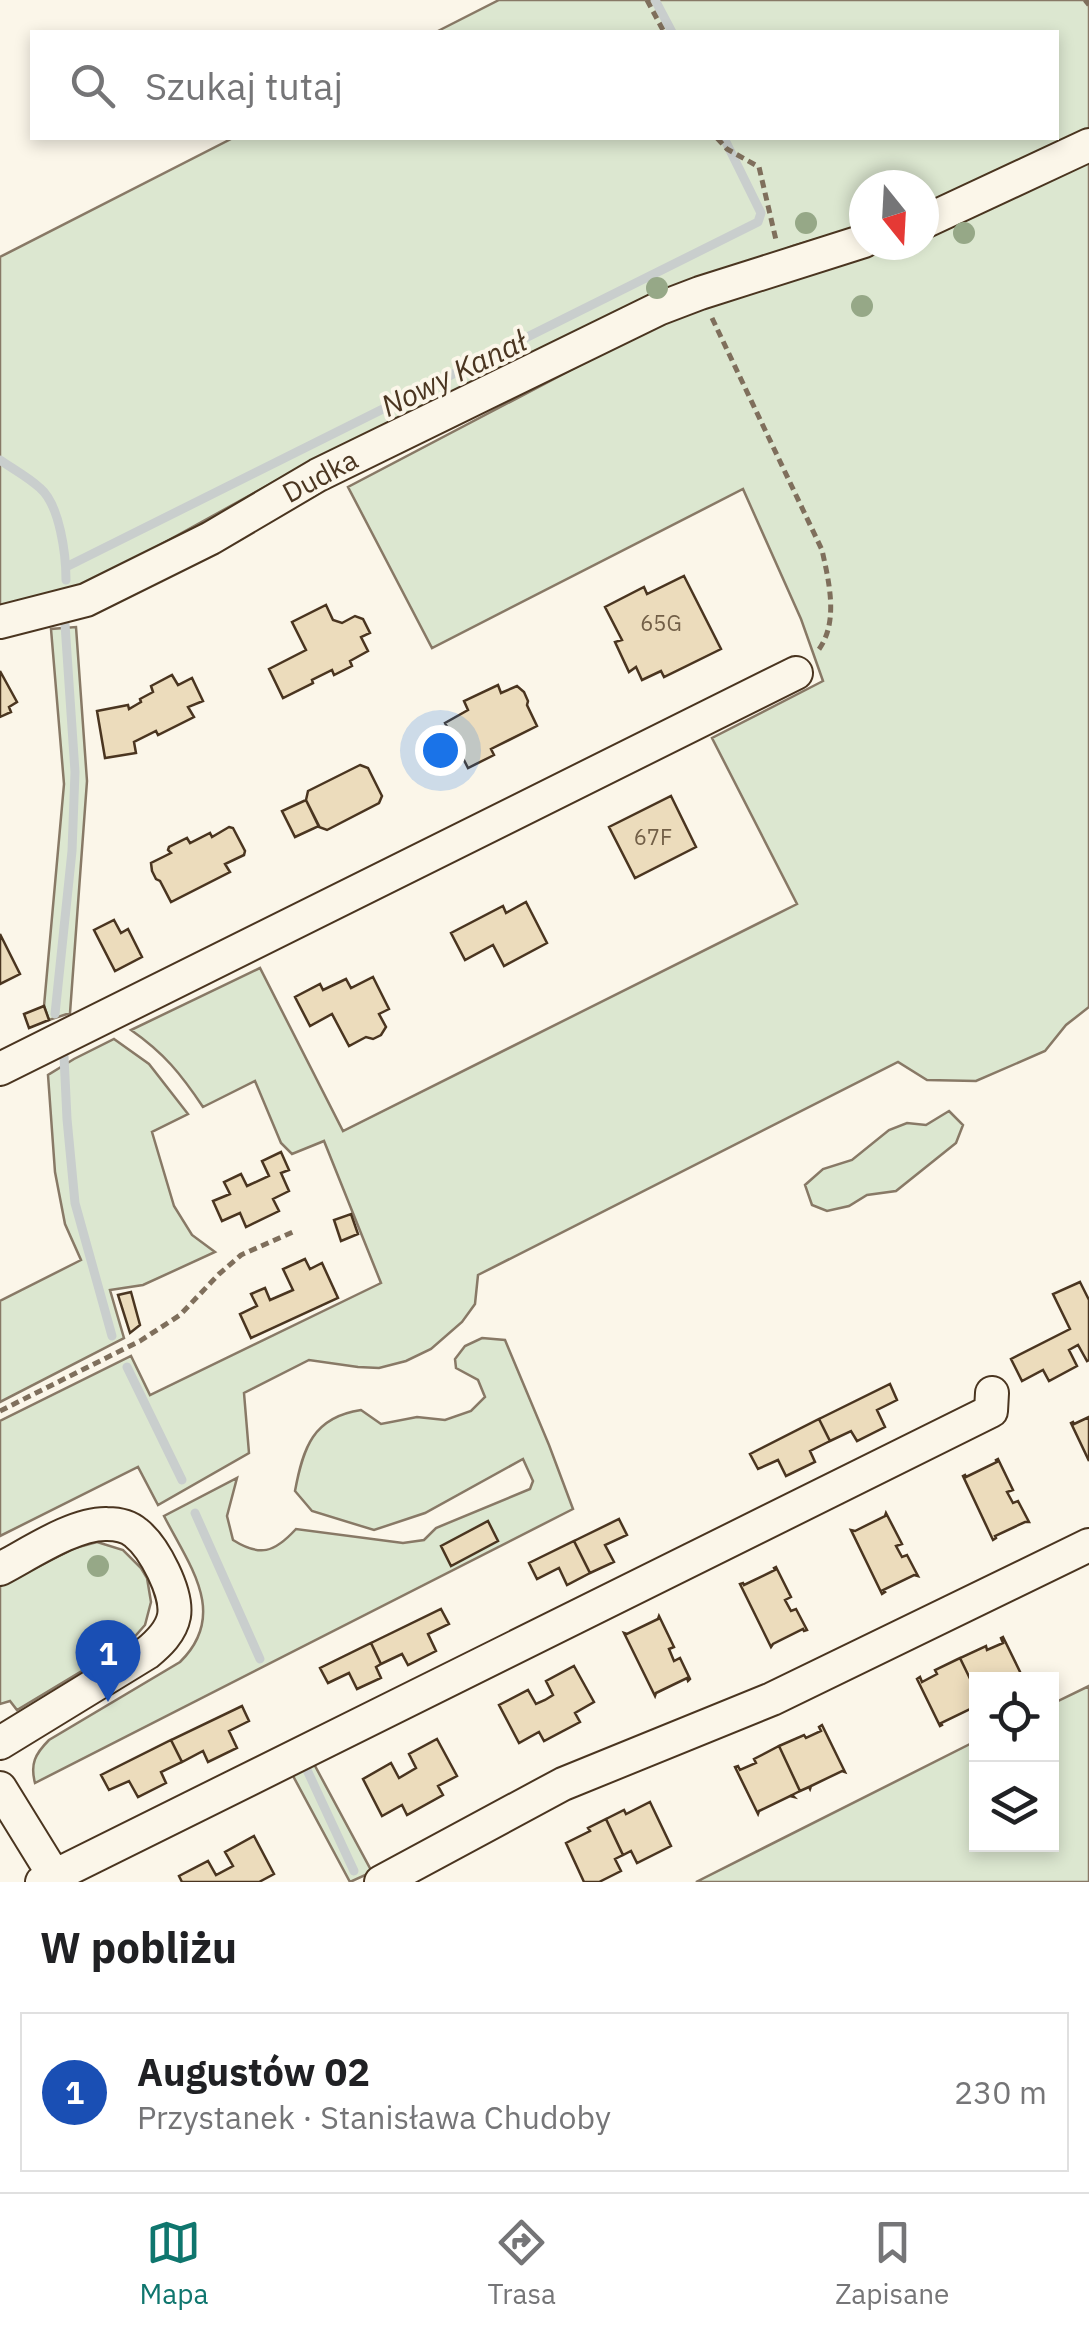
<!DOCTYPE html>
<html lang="pl">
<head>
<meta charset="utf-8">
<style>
  body { margin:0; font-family:"IBM Plex Sans",sans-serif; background:#f2f2f2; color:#202124 }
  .controls { position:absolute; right:30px; bottom:30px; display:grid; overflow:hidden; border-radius:0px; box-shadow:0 5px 15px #0003 }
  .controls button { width:90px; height:90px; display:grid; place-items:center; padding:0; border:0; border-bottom:2px solid #e0e0e0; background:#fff; color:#202124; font:50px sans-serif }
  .compass { position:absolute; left:849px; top:170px; width:90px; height:90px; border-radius:50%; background:#fff; box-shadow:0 5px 15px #0003; rotate:162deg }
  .you { position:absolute; left:440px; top:750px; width:35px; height:35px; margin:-25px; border:8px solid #fff; border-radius:50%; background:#1a73e8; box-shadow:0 0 0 15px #1a73e833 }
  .badge { display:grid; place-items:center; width:65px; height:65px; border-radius:50%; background:#0f766e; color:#fff; font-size:32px; font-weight:700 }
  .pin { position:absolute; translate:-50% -82px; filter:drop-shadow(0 2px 5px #0008) }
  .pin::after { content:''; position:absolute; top:52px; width:35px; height:30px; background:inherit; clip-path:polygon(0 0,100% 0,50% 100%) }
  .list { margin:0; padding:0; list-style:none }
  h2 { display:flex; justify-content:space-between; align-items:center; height:130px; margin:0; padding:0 40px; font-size:42px }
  h2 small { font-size:32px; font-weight:400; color:#757577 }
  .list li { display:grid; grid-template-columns:65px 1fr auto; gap:30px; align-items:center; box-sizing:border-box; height:160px; margin:0 20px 20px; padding:0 20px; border:2px solid #e0e0e0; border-radius:0px }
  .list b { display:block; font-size:38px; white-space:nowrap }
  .list p { margin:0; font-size:32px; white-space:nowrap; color:#757577 }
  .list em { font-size:32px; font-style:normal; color:#757577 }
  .icon { flex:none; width:55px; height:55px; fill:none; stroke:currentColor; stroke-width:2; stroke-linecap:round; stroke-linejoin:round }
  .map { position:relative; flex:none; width:1089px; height:1882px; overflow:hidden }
  .search { position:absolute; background:#fff; box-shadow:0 5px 15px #0003; left:30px; right:30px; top:30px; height:110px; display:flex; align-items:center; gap:25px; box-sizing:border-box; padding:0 35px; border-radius:0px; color:#757577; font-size:38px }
  .sheet { height:310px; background:#fff }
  nav { display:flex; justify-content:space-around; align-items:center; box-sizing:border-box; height:140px; border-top:2px solid #e0e0e0; background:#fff; font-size:28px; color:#757577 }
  nav a { display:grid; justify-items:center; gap:5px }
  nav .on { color:#0f766e }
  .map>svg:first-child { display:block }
  .green { fill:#dce7d0; stroke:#887966; stroke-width:2.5 }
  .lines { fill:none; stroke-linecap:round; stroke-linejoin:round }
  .stream { stroke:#c9cecd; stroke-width:9 }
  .building { fill:#ecdcbc; stroke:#4a3520; stroke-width:2.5 }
  .minor-casing { stroke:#4a3520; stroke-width:36 }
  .path { stroke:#7f6f5c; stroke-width:5; stroke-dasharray:8 5; stroke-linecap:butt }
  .minor { stroke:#fbf6e9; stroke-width:32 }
  .tree { fill:#96a887 }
  .labels { text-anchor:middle; stroke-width:8; stroke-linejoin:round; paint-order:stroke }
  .number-label { font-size:22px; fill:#725f47 }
  .street-label { font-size:28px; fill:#4a3520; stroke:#fbf6e9 }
  .water-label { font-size:30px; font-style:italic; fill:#4a3520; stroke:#fbf6e9 }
</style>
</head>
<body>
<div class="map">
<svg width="1089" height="1882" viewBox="0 0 1089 1882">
  <rect width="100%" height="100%" fill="#fbf6e9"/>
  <path class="green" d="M499 0H1089V129L924 208V185H864V225L793 246 564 338 312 461 93 582 0 607V257L233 138H1056V32H436Z
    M1089 161V1007L1066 1025 1045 1051 976 1081 927 1080 898 1062 478 1275 475 1304 462 1322 431 1349 406 1361 379 1368 358 1367 309 1360 244 1393 249 1453 158 1505 138 1467 0 1536V1421L131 1356 150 1395 381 1283 324 1141 292 1154 281 1143 255 1081 203 1107C181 1074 164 1053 131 1030L260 968 343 1131 797 904 712 738 823 681 801 619 743 489 432 648 348 487 687 309 899 245H924V237Z
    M76 627 87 781 70 1013 49 1020 44 1006 64 784 51 629Z
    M114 1039 149 1064 188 1114 152 1132 174 1206 192 1235 215 1252 143 1285 110 1290 124 1338 0 1402V1301L81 1260 65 1224 55 1172 48 1075 74 1059Z
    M949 1111 963 1125 956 1143 896 1191 867 1195 849 1206 827 1211 812 1205 805 1185 823 1169 852 1160 889 1130 907 1123 926 1125Z
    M482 1338 505 1340 549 1445 573 1509 35 1783C30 1764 35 1754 49 1740L180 1662C229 1614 189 1565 164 1516L237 1478 227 1516 233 1540C260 1557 274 1553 296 1529L403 1543 424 1540 436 1528 530 1489 533 1481 523 1459 425 1513 374 1530 312 1511 295 1491C303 1448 313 1417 361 1410L381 1424 417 1417 445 1420 471 1411 485 1397 478 1380 456 1368 455 1359 465 1346Z
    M97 1542 123 1550 141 1568 147 1578 151 1602 145 1625 130 1642 17 1710 10 1701 0 1704V1586L75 1548Z
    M1089 1686V1882H696L976 1741V1844H1052V1704Z
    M314 1764 372 1872 350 1882 292 1774Z"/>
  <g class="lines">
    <path class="stream" d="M655 0 672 32
      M0 460C13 469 28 477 40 488 60 505 66 555 66 580
      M66 567 758 222 761 213 724 138
      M55 1014 72 851 75 772 65 624
      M64 1056 67 1119 75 1203 112 1336
      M127 1367 182 1480
      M195 1513 260 1659
      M307 1770 354 1871"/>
  </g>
  <path class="building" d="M684 576 721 649 664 677 661 671 642 680 636 667 629 672 615 642 622 640 605 607 644 587 647 594Z
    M326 605 333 620 342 623 355 616 363 619 370 633 361 637 368 651 350 661 352 666 334 675 332 670 312 680 313 683 283 698 269 669 306 650 292 622Z
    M0 671 17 702 9 707 11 712 0 717Z
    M172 675 178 685 192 678 203 701 188 707 194 717 158 735 156 731 134 742 136 753 105 758 97 711 128 705 129 709 141 702 140 699 153 692 151 686Z
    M498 685 501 693 517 686 524 692 528 701 527 705 537 726 491 749 494 755 468 768 445 723 468 710 464 701Z
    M360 765 368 768 382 796 379 803 327 830 319 827 306 800 308 791Z
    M671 796 696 847 635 878 609 827Z
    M306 800 319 826 295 837 282 811Z
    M229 827 233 828 245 851 244 855 225 864 230 872 171 902 160 881 156 879 152 871 151 863 171 853 168 850 169 847 187 838 190 843 210 833 212 837Z
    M526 902 547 943 504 966 493 945 465 960 451 933 503 906 506 913Z
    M114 920 121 933 128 929 142 957 115 971 94 930Z
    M0 934 20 974 0 984Z
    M373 977 389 1009 379 1014 386 1027 381 1035 373 1039 366 1037 349 1046 332 1014 310 1026 295 997 320 984 323 990 346 979 351 988Z
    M44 1006 49 1020 29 1028 24 1014Z
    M281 1152 289 1170 281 1173 289 1191 273 1199 279 1211 246 1227 240 1213 222 1221 213 1201 230 1194 224 1182 241 1174 247 1186 269 1176 262 1161Z
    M351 1214 358 1234 341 1241 334 1220Z
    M305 1259 310 1269 322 1263 338 1298 251 1338 240 1314 257 1306 251 1294 265 1288 270 1300 293 1290 283 1269Z
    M1080 1282 1089 1300V1360L1087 1361 1078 1345 1069 1350 1077 1366 1049 1381 1043 1370 1022 1381 1011 1359 1070 1329 1053 1294Z
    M131 1292 140 1325 130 1333 118 1295Z
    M890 1384 897 1400 877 1410 885 1427 857 1441 851 1431 830 1441 819 1419Z
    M1089 1417V1461L1071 1423 1073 1422 1074 1424Z
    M819 1419 830 1441 810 1451 815 1462 786 1476 778 1460 758 1469 750 1454Z
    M998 1459 1013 1490 1007 1492 1013 1503 1018 1501 1029 1522H1025L995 1536 996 1538 993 1540 963 1476 965 1475 966 1477 997 1462 996 1460Z
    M886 1513 902 1544 896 1546 902 1557 907 1555 918 1576 914 1575 883 1590 885 1592 882 1594 851 1530 855 1531 885 1516Z
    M619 1519 627 1535 605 1545 614 1562 590 1573 574 1541Z
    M488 1521 498 1541 451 1566 441 1546Z
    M574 1541 590 1573 567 1585 559 1568 537 1579 529 1563Z
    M776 1567 791 1597 785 1600 791 1611 796 1609 807 1630 804 1631 803 1629 773 1644 771 1647 740 1584 743 1583 744 1585 775 1570 774 1568Z
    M441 1609 449 1624 428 1634 436 1651 408 1665 402 1654 381 1664 371 1643Z
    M659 1616 674 1647 669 1649 674 1661 680 1658 690 1679 688 1681 687 1678 656 1693 655 1696 624 1633 627 1634 658 1619Z
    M1003 1637 1024 1680H976V1691L960 1658 986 1646 987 1650 1003 1643 1001 1638Z
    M371 1643 381 1664 376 1667 381 1678 357 1689 349 1673 328 1683 320 1668Z
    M960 1658 976 1691V1705L974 1707 975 1709 972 1708 941 1723 942 1725 940 1726 917 1679 920 1677 922 1682 937 1674 935 1670Z
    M574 1666 594 1702 575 1713 580 1722 544 1741 539 1732 519 1743 499 1705 528 1690 536 1704 545 1700 553 1695 546 1681Z
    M242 1706 249 1721 229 1731 237 1748 208 1762 203 1751 182 1762 171 1740Z
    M822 1725 845 1772 842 1771 811 1786 810 1789 809 1787 800 1791 779 1746 804 1735 806 1738 821 1731 819 1727Z
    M437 1739 457 1776 438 1786 443 1795 407 1815 402 1805 382 1816 363 1779 391 1763 399 1778 416 1768 409 1754Z
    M171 1740 182 1762 161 1772 166 1783 138 1797 129 1781 109 1790 101 1775Z
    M779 1746 800 1791 792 1795 794 1797 790 1796 759 1811 758 1814 735 1767 738 1766 740 1770 756 1763 754 1759Z
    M650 1802 671 1846 637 1863 631 1851 623 1855 606 1819 624 1810 626 1814Z
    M606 1819 623 1855 615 1859 621 1871 599 1882H584L566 1843 590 1831 588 1828Z
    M254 1836 274 1874 259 1882H182L179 1876 208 1861 216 1875 233 1866 225 1852Z"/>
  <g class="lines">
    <g class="minor-casing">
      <path id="minor" d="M924 222 1089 145
        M0 622 86 600 211 538 318 475 658 309 700 293 864 241
        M0 1069 796 673
        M0 1569C29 1554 74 1523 107 1524 118 1524 128 1526 136 1533 154 1547 178 1593 174 1616 171 1632 158 1644 147 1653L0 1743
        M0 1788 58 1882
        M42 1882 991 1411 992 1393
        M381 1882 563 1784 772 1699 1089 1545"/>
    </g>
    <path class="path" d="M647 0 664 32
      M1085 0 1089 5
      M717 138 727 149 759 167 776 240
      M712 318 822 550C829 582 840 625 816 653
      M0 1411 140 1341 180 1315 219 1274 241 1255 293 1232"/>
    <use href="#minor" class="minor"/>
  </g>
  <g class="tree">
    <circle cx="806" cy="223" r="11"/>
    <circle cx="964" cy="233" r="11"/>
    <circle cx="657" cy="288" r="11"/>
    <circle cx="862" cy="306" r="11"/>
    <circle cx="98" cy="1566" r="11"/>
  </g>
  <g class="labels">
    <g class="number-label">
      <text x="661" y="631">65G</text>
      <text x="653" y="845">67F</text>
    </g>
    <g class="street-label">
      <text transform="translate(320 476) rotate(-28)" y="10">Dudka</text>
    </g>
    <g class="water-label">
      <text transform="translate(454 374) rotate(-26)" y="10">Nowy Kanał</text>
    </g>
  </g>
</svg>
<div class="controls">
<button><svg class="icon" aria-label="locate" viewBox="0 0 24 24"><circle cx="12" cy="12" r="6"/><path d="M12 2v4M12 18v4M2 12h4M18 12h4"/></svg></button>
<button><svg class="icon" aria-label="layers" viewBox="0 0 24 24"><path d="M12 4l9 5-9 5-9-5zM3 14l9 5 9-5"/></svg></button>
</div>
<svg class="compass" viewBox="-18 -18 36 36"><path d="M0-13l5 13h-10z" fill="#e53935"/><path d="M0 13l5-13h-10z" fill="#757577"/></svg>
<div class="you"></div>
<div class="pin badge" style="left:108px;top:1702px;background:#1a4fb4">1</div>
<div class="search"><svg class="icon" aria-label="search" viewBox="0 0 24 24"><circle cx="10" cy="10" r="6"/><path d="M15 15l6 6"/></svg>Szukaj tutaj</div>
</div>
<section class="sheet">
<h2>W pobliżu<small></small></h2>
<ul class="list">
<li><span class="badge" style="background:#1a4fb4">1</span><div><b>Augustów 02</b><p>Przystanek · Stanisława Chudoby</p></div><em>230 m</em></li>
</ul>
</section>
<nav>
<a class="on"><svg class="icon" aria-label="map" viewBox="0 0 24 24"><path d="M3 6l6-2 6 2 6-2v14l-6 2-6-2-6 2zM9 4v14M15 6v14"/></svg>Mapa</a>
<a><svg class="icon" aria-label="directions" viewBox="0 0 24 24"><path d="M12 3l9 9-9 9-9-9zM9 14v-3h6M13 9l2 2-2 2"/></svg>Trasa</a>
<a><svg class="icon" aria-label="saved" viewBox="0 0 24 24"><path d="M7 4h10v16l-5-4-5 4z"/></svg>Zapisane</a>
</nav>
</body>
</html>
